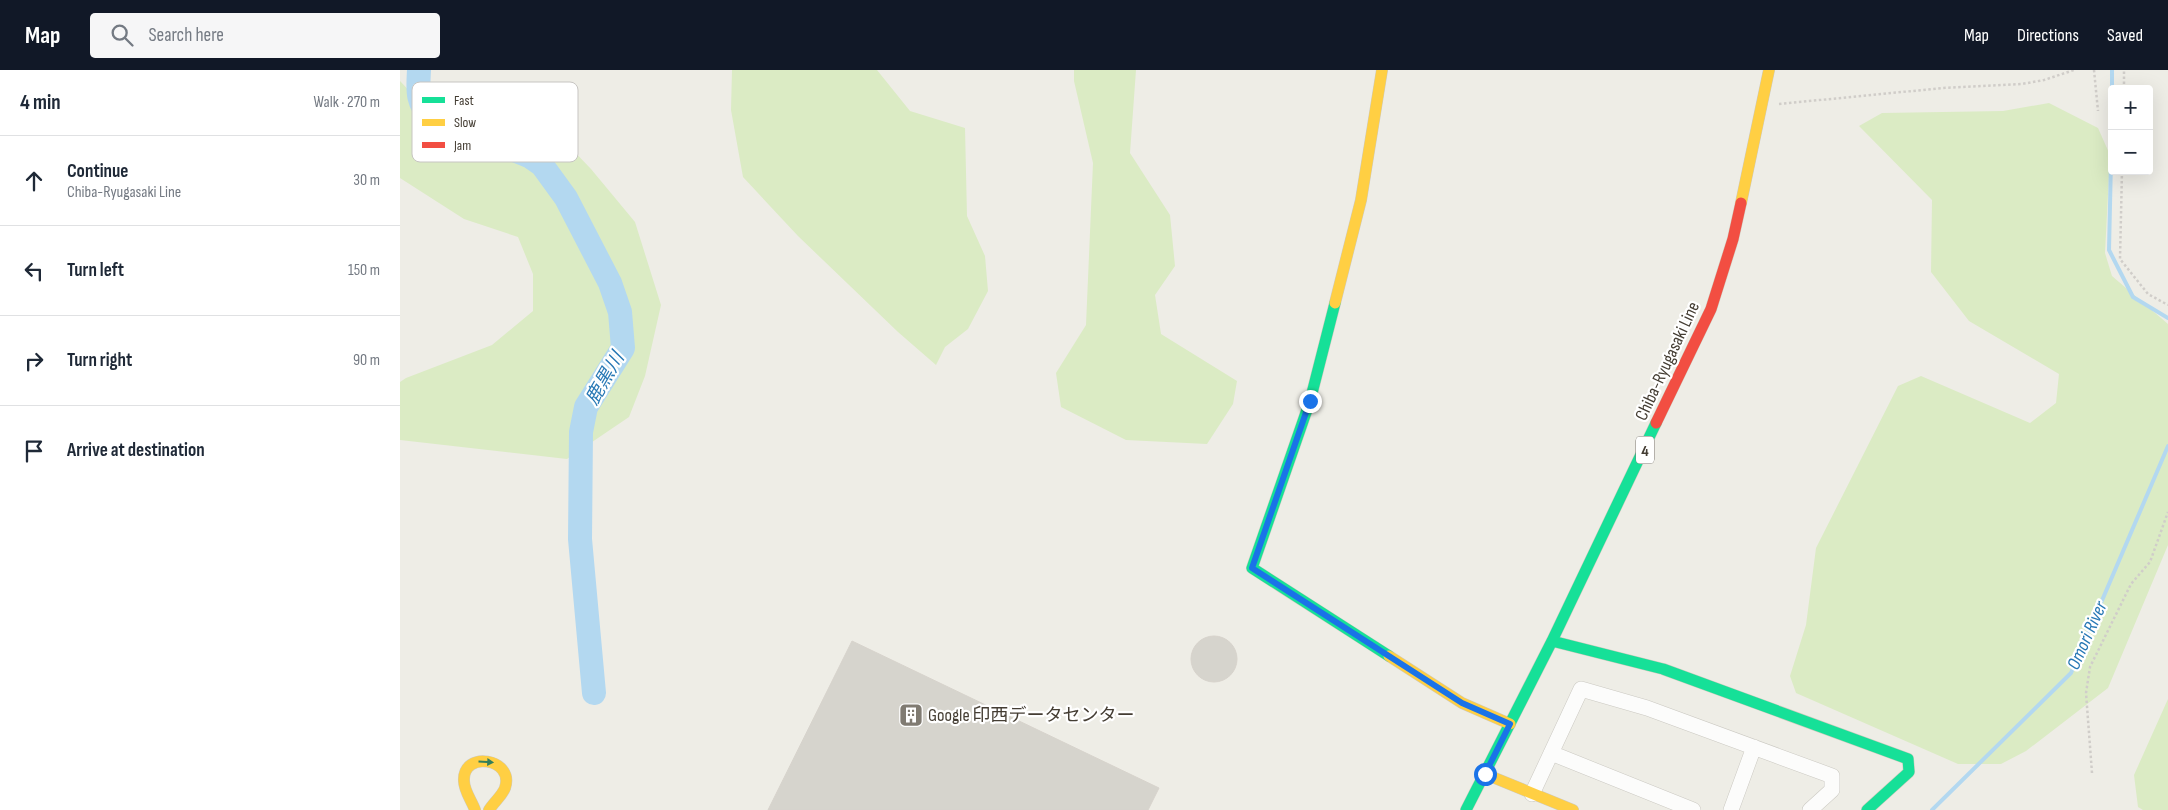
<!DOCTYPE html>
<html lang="en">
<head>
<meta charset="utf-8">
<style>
  body { margin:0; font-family:"Sofia Sans Condensed","Noto Sans JP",sans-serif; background:#f6f6f7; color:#1f2937 }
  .controls { position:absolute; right:15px; top:15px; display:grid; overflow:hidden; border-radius:5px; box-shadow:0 5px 20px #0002 }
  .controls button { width:45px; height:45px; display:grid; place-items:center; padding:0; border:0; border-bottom:1px solid #e0e1e3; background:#fff; color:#1f2937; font:25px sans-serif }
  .stop { position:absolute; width:15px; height:15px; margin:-11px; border:4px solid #1a73e8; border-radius:50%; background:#fff }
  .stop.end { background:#1a73e8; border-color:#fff; box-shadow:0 1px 5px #0008 }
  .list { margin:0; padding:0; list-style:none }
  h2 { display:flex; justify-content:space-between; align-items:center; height:65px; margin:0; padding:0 20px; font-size:21px }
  h2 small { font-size:16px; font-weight:400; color:#747a83 }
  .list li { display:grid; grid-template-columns:32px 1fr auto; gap:15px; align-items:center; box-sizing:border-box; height:90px; padding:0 20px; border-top:1px solid #e0e1e3 }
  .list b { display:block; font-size:19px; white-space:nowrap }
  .list p { margin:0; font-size:16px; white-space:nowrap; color:#747a83 }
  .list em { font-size:16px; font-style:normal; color:#747a83 }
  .icon { flex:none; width:28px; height:28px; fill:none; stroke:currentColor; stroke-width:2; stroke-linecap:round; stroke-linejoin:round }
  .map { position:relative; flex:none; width:1768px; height:740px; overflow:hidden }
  header { display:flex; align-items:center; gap:30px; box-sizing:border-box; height:70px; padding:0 25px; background:#111827; color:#fff }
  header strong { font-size:24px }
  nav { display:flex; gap:28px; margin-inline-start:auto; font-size:18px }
  .search { width:350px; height:45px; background:#f6f6f7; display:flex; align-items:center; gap:12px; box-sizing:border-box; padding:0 18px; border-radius:5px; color:#747a83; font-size:19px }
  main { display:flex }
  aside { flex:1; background:#fff }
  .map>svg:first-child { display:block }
  .green { fill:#dbebc4 }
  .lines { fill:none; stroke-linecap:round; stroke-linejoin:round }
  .stream { stroke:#b3d8f0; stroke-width:4 }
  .river { stroke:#b3d8f0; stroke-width:24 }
  .building { fill:#d6d4cd; stroke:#d7d3cc }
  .street-casing { stroke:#cbc9c2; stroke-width:16 }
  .fast-casing { stroke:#cecabd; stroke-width:12 }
  .slow-casing { stroke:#cecabd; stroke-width:12 }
  .jam-casing { stroke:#cecabd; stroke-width:12 }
  .path { stroke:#d0cdc9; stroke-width:2.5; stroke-dasharray:2.5 2.5; stroke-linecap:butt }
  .street { stroke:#fcfcfb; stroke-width:15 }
  .fast { stroke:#16e098; stroke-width:11 }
  .slow { stroke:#ffcf43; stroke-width:11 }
  .jam { stroke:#f24e42; stroke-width:11 }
  .oneway { fill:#327e5b }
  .route { stroke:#1a73e8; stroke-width:6 }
  .labels { text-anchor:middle; stroke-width:4.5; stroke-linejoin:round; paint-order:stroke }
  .shield { fill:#fff; stroke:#7c7770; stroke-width:1 }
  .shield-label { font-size:16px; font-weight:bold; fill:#443d33 }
  .street-label { font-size:18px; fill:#443d33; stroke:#fff }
  .poi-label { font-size:18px; fill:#443d33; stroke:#fff; text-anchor:start }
  .water-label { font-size:19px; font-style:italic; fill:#2778b5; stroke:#fff }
  .key { fill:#fff; stroke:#c7c5c2; stroke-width:1 }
  .key-label { font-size:14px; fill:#443d33 }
</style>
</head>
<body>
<header>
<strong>Map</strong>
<div class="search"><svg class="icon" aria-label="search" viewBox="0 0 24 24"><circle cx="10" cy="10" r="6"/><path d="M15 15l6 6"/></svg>Search here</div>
<nav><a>Map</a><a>Directions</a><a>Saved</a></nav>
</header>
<main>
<aside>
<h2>4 min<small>Walk · 270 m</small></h2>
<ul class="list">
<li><svg class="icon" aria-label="ahead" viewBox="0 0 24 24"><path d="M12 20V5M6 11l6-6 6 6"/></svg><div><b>Continue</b><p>Chiba-Ryugasaki Line</p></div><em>30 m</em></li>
<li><svg class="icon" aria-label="left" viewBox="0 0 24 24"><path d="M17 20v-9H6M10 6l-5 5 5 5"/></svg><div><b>Turn left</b></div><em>150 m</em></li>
<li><svg class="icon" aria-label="right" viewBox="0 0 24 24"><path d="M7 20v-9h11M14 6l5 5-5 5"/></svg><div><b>Turn right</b></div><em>90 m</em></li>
<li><svg class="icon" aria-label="arrive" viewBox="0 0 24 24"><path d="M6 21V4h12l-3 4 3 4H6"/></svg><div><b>Arrive at destination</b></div></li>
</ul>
</aside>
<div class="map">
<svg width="1768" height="740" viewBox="0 0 1768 740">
  <rect width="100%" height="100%" fill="#eeede6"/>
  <path class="green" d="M332 0H477L510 41 565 58 567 146 585 186 588 221 568 259 545 277 536 295 498 262 398 166 343 107 331 40Z
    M674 0H736L730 83 770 145 775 196 755 225 761 264 837 311 833 334 807 374 726 370 661 337 656 303 686 255 693 93 674 11Z
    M0 11 16 28 64 24 143 49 191 99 235 152 261 235 245 306 229 347 167 389 0 370V312L6 308 92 275 133 241V204L118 167 64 149 0 108Z
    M1649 33 1698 58 1710 85 1705 183 1712 206 1768 254V475L1708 618 1626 681 1601 694H1558L1396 623 1390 606 1406 555 1416 478 1498 316 1521 306 1630 353 1656 333 1659 304 1569 251 1531 202 1532 130 1459 56 1482 43 1603 41Z
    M1768 629V740H1743L1738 737 1734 705Z"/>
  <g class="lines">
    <path class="stream" d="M1712 19V0
      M1712 46 1709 180 1733 227 1768 248
      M1532 740 1671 603 1768 376"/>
    <path class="river" d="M19 0C18 19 16 34 32 47L129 86 142 95 166 128 210 213 220 242 223 278 186 337 181 362 180 469 194 623"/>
  </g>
  <path class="building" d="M791 589a23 23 0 1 1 46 0a23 23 0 1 1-46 0Z
    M452 571 759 718 748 740H368Z"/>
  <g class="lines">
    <g class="street-casing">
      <path id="street" d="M1151 683 1293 740
        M1132 724 1181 619 1247 638 1432 706V720L1410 740
        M1331 740 1354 677"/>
    </g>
    <g class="fast-casing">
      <path id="fast" d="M935 233 910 331 852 498 989 586
        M1152 571 1263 599 1508 689 1509 702 1467 740
        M1066 740 1152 571 1256 353"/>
    </g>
    <g class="slow-casing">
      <path id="slow" d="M1341 133 1369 0
        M935 233 961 130 982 0
        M989 586 1062 633 1110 654
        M1085 704 1173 740
        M75 740C72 731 64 721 64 711 62 680 115 688 105 718 102 726 93 733 89 740"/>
    </g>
    <g class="jam-casing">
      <path id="jam" d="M1256 353 1311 239 1333 169 1341 133"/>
    </g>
    <path class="path" d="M1694 0 1698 41
      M1724 19V0
      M1379 34 1543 18 1622 14 1644 10 1674 0
      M1722 101 1720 189 1748 224 1768 235
      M1692 703 1686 623 1690 597 1731 514 1750 492 1768 442"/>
    <use href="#street" class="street"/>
    <use href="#fast" class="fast"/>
    <use href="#slow" class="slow"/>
    <use href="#jam" class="jam"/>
  </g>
  <defs><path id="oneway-solid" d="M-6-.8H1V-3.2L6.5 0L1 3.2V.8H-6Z" transform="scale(1.25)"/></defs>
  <use class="oneway" href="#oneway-solid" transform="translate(86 692) rotate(3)"/>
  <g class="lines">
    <path class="route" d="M910 331 852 498 1062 633 1110 654 1085 704"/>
  </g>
  <defs>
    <g id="building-square" transform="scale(1.25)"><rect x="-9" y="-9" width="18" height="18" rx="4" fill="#807b72" stroke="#fff"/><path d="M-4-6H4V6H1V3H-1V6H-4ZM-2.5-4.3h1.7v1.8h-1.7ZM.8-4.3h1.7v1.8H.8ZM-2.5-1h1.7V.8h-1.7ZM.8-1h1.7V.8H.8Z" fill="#fff"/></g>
  </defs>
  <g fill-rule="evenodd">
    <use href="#building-square" x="511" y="645"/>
  </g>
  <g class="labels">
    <rect class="shield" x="1236" y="366.5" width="18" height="27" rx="4"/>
    <g class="shield-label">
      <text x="1245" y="386">4</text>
    </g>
    <g class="street-label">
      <text transform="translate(1267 291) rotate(-65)" y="6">Chiba-Ryugasaki Line</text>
    </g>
    <g class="poi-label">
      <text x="528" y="651">Google 印西データセンター</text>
    </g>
    <g class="water-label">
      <text transform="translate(204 308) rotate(-60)" y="7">鹿黒川</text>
      <text transform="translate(1686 565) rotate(-66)" y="7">Omori River</text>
    </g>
  </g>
  <rect x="12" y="12" width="166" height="80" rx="8" class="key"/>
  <rect x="22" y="27" width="23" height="6" fill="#16e098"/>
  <rect x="22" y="49" width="23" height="7" fill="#ffcf43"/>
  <rect x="22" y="72" width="23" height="6" fill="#f24e42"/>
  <g class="key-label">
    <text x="54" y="35">Fast</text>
    <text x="54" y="57">Slow</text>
    <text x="54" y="80">Jam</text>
  </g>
</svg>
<div class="controls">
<button>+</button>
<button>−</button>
</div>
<div class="stop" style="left:1085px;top:704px"></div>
<div class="stop end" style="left:910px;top:331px"></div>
</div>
</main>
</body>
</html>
